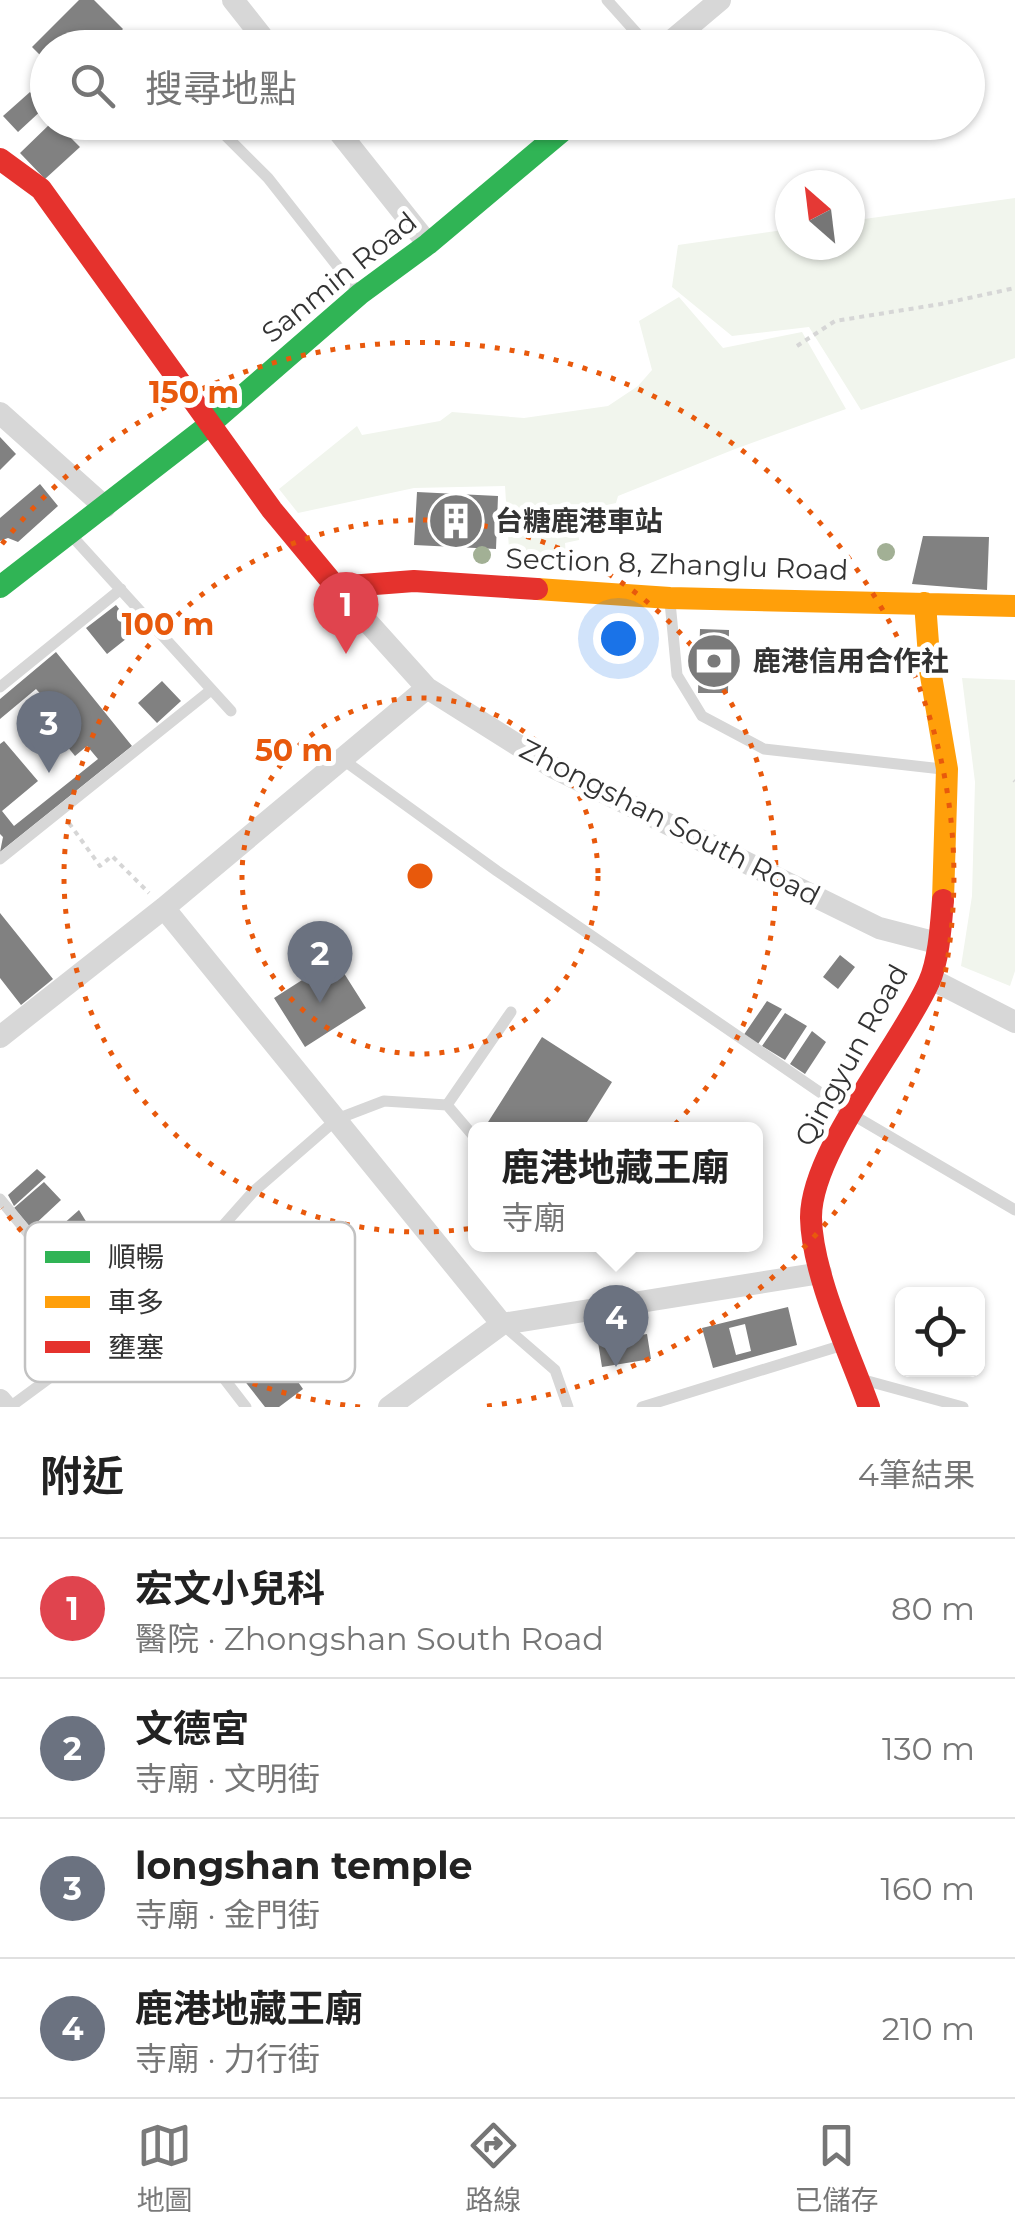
<!DOCTYPE html>
<html lang="zh-TW">
<head>
<meta charset="utf-8">
<style>
  body { margin:0; font-family:Montserrat,"Noto Sans TC",sans-serif; background:#f6f6f6; color:#222 }
  .controls { position:absolute; right:30px; bottom:30px; display:grid; overflow:hidden; border-radius:15px; box-shadow:0 2px 8px #0004 }
  .controls button { width:90px; height:90px; display:grid; place-items:center; padding:0; border:0; border-bottom:2px solid #e0e0e0; background:#fff; color:#222; font:50px sans-serif }
  .compass { position:absolute; left:775px; top:170px; width:90px; height:90px; border-radius:50%; background:#fff; box-shadow:0 2px 8px #0004; rotate:332deg }
  .you { position:absolute; left:618px; top:638px; width:35px; height:35px; margin:-25px; border:8px solid #fff; border-radius:50%; background:#1a73e8; box-shadow:0 0 0 15px #1a73e833 }
  .badge { display:grid; place-items:center; width:65px; height:65px; border-radius:50%; background:#7a7a7a; color:#fff; font-size:32px; font-weight:700 }
  .pin { position:absolute; translate:-50% -82px; filter:drop-shadow(0 2px 5px #0008) }
  .pin::after { content:''; position:absolute; top:52px; width:35px; height:30px; background:inherit; clip-path:polygon(0 0,100% 0,50% 100%) }
  .popup { position:absolute; left:468px; top:1122px; width:295px; height:130px; box-sizing:border-box; display:grid; place-content:center; border-radius:15px; background:#fff; filter:drop-shadow(0 2px 8px #0005); font-size:32px; white-space:nowrap; color:#767676 }
  .popup b { font-size:38px; color:#222 }
  .popup::after { content:''; position:absolute; left:50%; top:100%; margin-left:-20px; border:20px solid transparent; border-top-color:#fff }
  .list { margin:0; padding:0; list-style:none }
  h2 { display:flex; justify-content:space-between; align-items:center; height:130px; margin:0; padding:0 40px; font-size:42px }
  h2 small { font-size:32px; font-weight:400; color:#767676 }
  .list li { display:grid; grid-template-columns:65px 1fr auto; gap:30px; align-items:center; box-sizing:border-box; height:140px; padding:0 40px; border-top:2px solid #e0e0e0 }
  .list b { display:block; font-size:38px; white-space:nowrap }
  .list p { margin:0; font-size:32px; white-space:nowrap; color:#767676 }
  .list em { font-size:32px; font-style:normal; color:#767676 }
  .icon { flex:none; width:55px; height:55px; fill:none; stroke:currentColor; stroke-width:2; stroke-linecap:round; stroke-linejoin:round }
  .map { position:relative; flex:none; width:1015px; height:1407px; overflow:hidden }
  .search { position:absolute; background:#fff; box-shadow:0 2px 8px #0004; left:30px; right:30px; top:30px; height:110px; display:flex; align-items:center; gap:25px; box-sizing:border-box; padding:0 35px; border-radius:55px; color:#767676; font-size:38px }
  .sheet { height:690px; background:#fff }
  nav { display:flex; justify-content:space-around; align-items:center; box-sizing:border-box; height:140px; border-top:2px solid #e0e0e0; background:#fff; font-size:28px; color:#767676 }
  nav a { display:grid; justify-items:center; gap:5px }
  nav .on { color:#7a7a7a }
  .map>svg:first-child { display:block }
  .green { fill:#f1f5ed }
  .building { fill:#818181; fill-rule:evenodd }
  .lines { fill:none; stroke-linecap:round; stroke-linejoin:round }
  .path { stroke:#d6d6d6; stroke-width:4; stroke-dasharray:5 5; stroke-linecap:butt }
  .lane { stroke:#d7d7d7; stroke-width:11 }
  .street { stroke:#d7d7d7; stroke-width:22 }
  .fast { stroke:#30b455; stroke-width:22 }
  .slow { stroke:#ff9f0a; stroke-width:22 }
  .jam { stroke:#e5322d; stroke-width:22 }
  .tree { fill:#a2b095 }
  .ring { fill:none; stroke:#e8590c; stroke-width:5; stroke-dasharray:5 10 }
  .labels { text-anchor:middle; stroke-width:10; stroke-linejoin:round; paint-order:stroke }
  .street-label { font-size:28px; fill:#333; stroke:#fff }
  .poi-label { font-size:28px; font-weight:bold; fill:#333; stroke:#fff; text-anchor:start }
  .key { fill:#fff; stroke:#c2c2c2; stroke-width:2.5 }
  .key-label { font-size:28px; fill:#333 }
  .centre { fill:#e8590c; stroke:#fff; stroke-width:5 }
  .ring-label { font-size:30px; text-anchor:middle; font-weight:bold; fill:#e8590c; stroke:#fff; stroke-width:10; stroke-linejoin:round; paint-order:stroke }
</style>
</head>
<body>
<div class="map">
<svg width="1015" height="1407" viewBox="0 0 1015 1407">
  <rect width="100%" height="100%" fill="#fff"/>
  <path class="green" d="M1015 198V358L861 410 809 327 732 336 672 287 678 245 790 229V245H850V221Z
    M679 297 723 348 802 332 846 409 735 449 618 496 616 503 576 512 579 540 565 543 567 566 534 568 510 565 505 486 414 488 298 513 279 489 357 426 362 435 440 421 452 412 524 418 608 406 638 386 652 370 639 321Z
    M962 678 1015 680V971L1010 986 961 966 972 896 975 782Z"/>
  <path class="building" d="M79 0H94L123 29 105 48H48L43 58 32 47Z
    M30 92 44 108 18 132 3 116Z
    M52 122H63L69 128 65 132 80 147 45 179 20 153Z
    M0 437 16 454 0 470Z
    M40 484 58 506 18 542 8 538 0 541V518Z
    M417 492 498 496 496 549 414 545Z
    M923 536 989 537 987 590 912 584Z
    M116 605 136 631 107 654 86 628Z
    M700 629 729 630 728 693H698Z
    M56 652 132 746 0 852 3 837 0 834V744L4 741 38 781 2 811 14 826 98 759 87 746 75 756 36 708 46 700 36 689 0 719V699Z
    M162 681 181 701 157 723 138 703Z
    M0 913 53 979 21 1005 0 978Z
    M840 955 855 967 838 989 823 977Z
    M335 959 366 1008 305 1047 274 998Z
    M767 1001 782 1009 758 1044 743 1036Z
    M785 1013 807 1026 785 1060 762 1046Z
    M812 1031 826 1042 805 1074 790 1064Z
    M542 1037 612 1082 582 1130H483Z
    M37 1169 46 1177 14 1206 8 1195Z
    M44 1182 61 1200 31 1228 14 1208Z
    M79 1210 87 1223 62 1245 52 1234Z
    M86 1226 106 1248 85 1271 63 1247Z
    M219 1269 303 1389 279 1407H265L179 1297Z
    M788 1307 797 1345 713 1368 702 1328ZM745 1324 751 1351 736 1355 729 1328Z
    M647 1334 651 1359 602 1367 598 1342Z"/>
  <g class="lines">
    <path class="path" d="M797 346 835 321 941 304 1015 288
      M1014 780 1015 781
      M69 823 100 866 112 856 149 893"/>
    <path class="lane" d="M607 0 650 48
      M212 122 268 178 357 291
      M71 535 231 711
      M670 602 677 675 702 716 764 749 942 769
      M0 687 121 589
      M342 759 497 871 853 1115 1015 1210
      M0 859 211 690
      M447 1105 511 1012
      M0 1199 37 1244 124 1323
      M158 1293 246 1407
      M502 1324 555 1370 568 1407
      M864 1380 963 1407
      M10 1407 124 1323 158 1293 189 1264 253 1192 337 1119 384 1101 447 1105 476 1139
      M642 1407 843 1345"/>
    <path class="street" d="M233 0 271 48
      M663 48 720 0
      M331 122 428 244
      M0 413 105 507
      M336 587 427 688 554 768 879 928 937 943
      M164 908 502 1324
      M931 979 1015 1022
      M0 1037 164 908 427 688
      M0 1400 6 1407
      M389 1407 502 1324 821 1273"/>
    <path class="fast" d="M0 587 209 425 360 294 428 244 573 122"/>
    <path class="slow" d="M537 589 670 598 1015 606
      M925 603 930 670 947 769 943 900"/>
    <path class="jam" d="M0 159 41 189 272 510 336 587 414 581 537 589
      M869 1407C850 1354 812 1274 811 1218 810 1152 901 1045 929 982 939 960 941 924 943 900"/>
  </g>
  <g class="tree">
    <circle cx="886" cy="552" r="9"/>
    <circle cx="482" cy="555" r="9"/>
  </g>
  <g class="ring">
    <circle cx="420" cy="876" r="178"/>
    <circle cx="420" cy="876" r="356"/>
    <path d="M360 1407A534 534 0 0 1 2 1208M2 544A534 534 0 1 1 480 1407"/>
  </g>
  <defs>
    <g id="building-disc" transform="scale(2.875)"><circle r="9.5" fill="#7a7a7a" stroke="#fff"/><path d="M-4-6H4V6H1V3H-1V6H-4ZM-2.5-4.3h1.7v1.8h-1.7ZM.8-4.3h1.7v1.8H.8ZM-2.5-1h1.7V.8h-1.7ZM.8-1h1.7V.8H.8Z" fill="#fff"/></g>
    <g id="bank-disc" transform="scale(2.875)"><circle r="9.5" fill="#7a7a7a" stroke="#fff"/><path d="M-6-4H6V4H-6ZM0-2.3a2.3 2.3 0 1 0 0 4.6a2.3 2.3 0 1 0 0-4.6Z" fill="#fff"/></g>
  </defs>
  <g fill-rule="evenodd">
    <use href="#building-disc" x="456" y="521"/>
    <use href="#bank-disc" x="714" y="661"/>
  </g>
  <g class="labels">
    <g class="street-label">
      <text transform="translate(339 277) rotate(-39)" y="10">Sanmin Road</text>
      <text transform="translate(677 564) rotate(2)" y="10">Section 8, Zhanglu Road</text>
      <text transform="translate(670 822) rotate(27)" y="10">Zhongshan South Road</text>
      <text transform="translate(851 1055) rotate(-61)" y="10">Qingyun Road</text>
    </g>
    <g class="poi-label">
      <text x="495" y="531">台糖鹿港車站</text>
      <text x="753" y="671">鹿港信用合作社</text>
    </g>
  </g>
  <rect x="25" y="1222" width="330" height="160" rx="15" class="key"/>
  <rect x="45" y="1251" width="45" height="12" fill="#30b455"/>
  <rect x="45" y="1296" width="45" height="12" fill="#ff9f0a"/>
  <rect x="45" y="1341" width="45" height="12" fill="#e5322d"/>
  <g class="key-label">
    <text x="108" y="1267">順暢</text>
    <text x="108" y="1312">車多</text>
    <text x="108" y="1357">壅塞</text>
  </g>
  <circle cx="420" cy="876" r="15" class="centre"/>
  <g class="ring-label">
    <text x="194" y="403">150 m</text>
    <text x="168" y="635">100 m</text>
    <text x="294" y="761">50 m</text>
  </g>
</svg>
<div class="controls">
<button><svg class="icon" aria-label="locate" viewBox="0 0 24 24"><circle cx="12" cy="12" r="6"/><path d="M12 2v4M12 18v4M2 12h4M18 12h4"/></svg></button>
</div>
<svg class="compass" viewBox="-18 -18 36 36"><path d="M0-13l5 13h-10z" fill="#e53935"/><path d="M0 13l5-13h-10z" fill="#767676"/></svg>
<div class="you"></div>
<div class="pin badge" style="left:346px;top:654px;background:#e0444e">1</div>
<div class="pin badge" style="left:320px;top:1003px;background:#6b7280">2</div>
<div class="pin badge" style="left:49px;top:773px;background:#6b7280">3</div>
<div class="pin badge" style="left:616px;top:1367px;background:#6b7280">4</div>
<div class="popup"><b>鹿港地藏王廟</b>寺廟</div>
<div class="search"><svg class="icon" aria-label="search" viewBox="0 0 24 24"><circle cx="10" cy="10" r="6"/><path d="M15 15l6 6"/></svg>搜尋地點</div>
</div>
<section class="sheet">
<h2>附近<small>4筆結果</small></h2>
<ul class="list">
<li><span class="badge" style="background:#e0444e">1</span><div><b>宏文小兒科</b><p>醫院 · Zhongshan South Road</p></div><em>80 m</em></li>
<li><span class="badge" style="background:#6b7280">2</span><div><b>文德宮</b><p>寺廟 · 文明街</p></div><em>130 m</em></li>
<li><span class="badge" style="background:#6b7280">3</span><div><b>longshan temple</b><p>寺廟 · 金門街</p></div><em>160 m</em></li>
<li><span class="badge" style="background:#6b7280">4</span><div><b>鹿港地藏王廟</b><p>寺廟 · 力行街</p></div><em>210 m</em></li>
</ul>
</section>
<nav>
<a class="on"><svg class="icon" aria-label="map" viewBox="0 0 24 24"><path d="M3 6l6-2 6 2 6-2v14l-6 2-6-2-6 2zM9 4v14M15 6v14"/></svg>地圖</a>
<a><svg class="icon" aria-label="directions" viewBox="0 0 24 24"><path d="M12 3l9 9-9 9-9-9zM9 14v-3h6M13 9l2 2-2 2"/></svg>路線</a>
<a><svg class="icon" aria-label="saved" viewBox="0 0 24 24"><path d="M7 4h10v16l-5-4-5 4z"/></svg>已儲存</a>
</nav>
</body>
</html>
